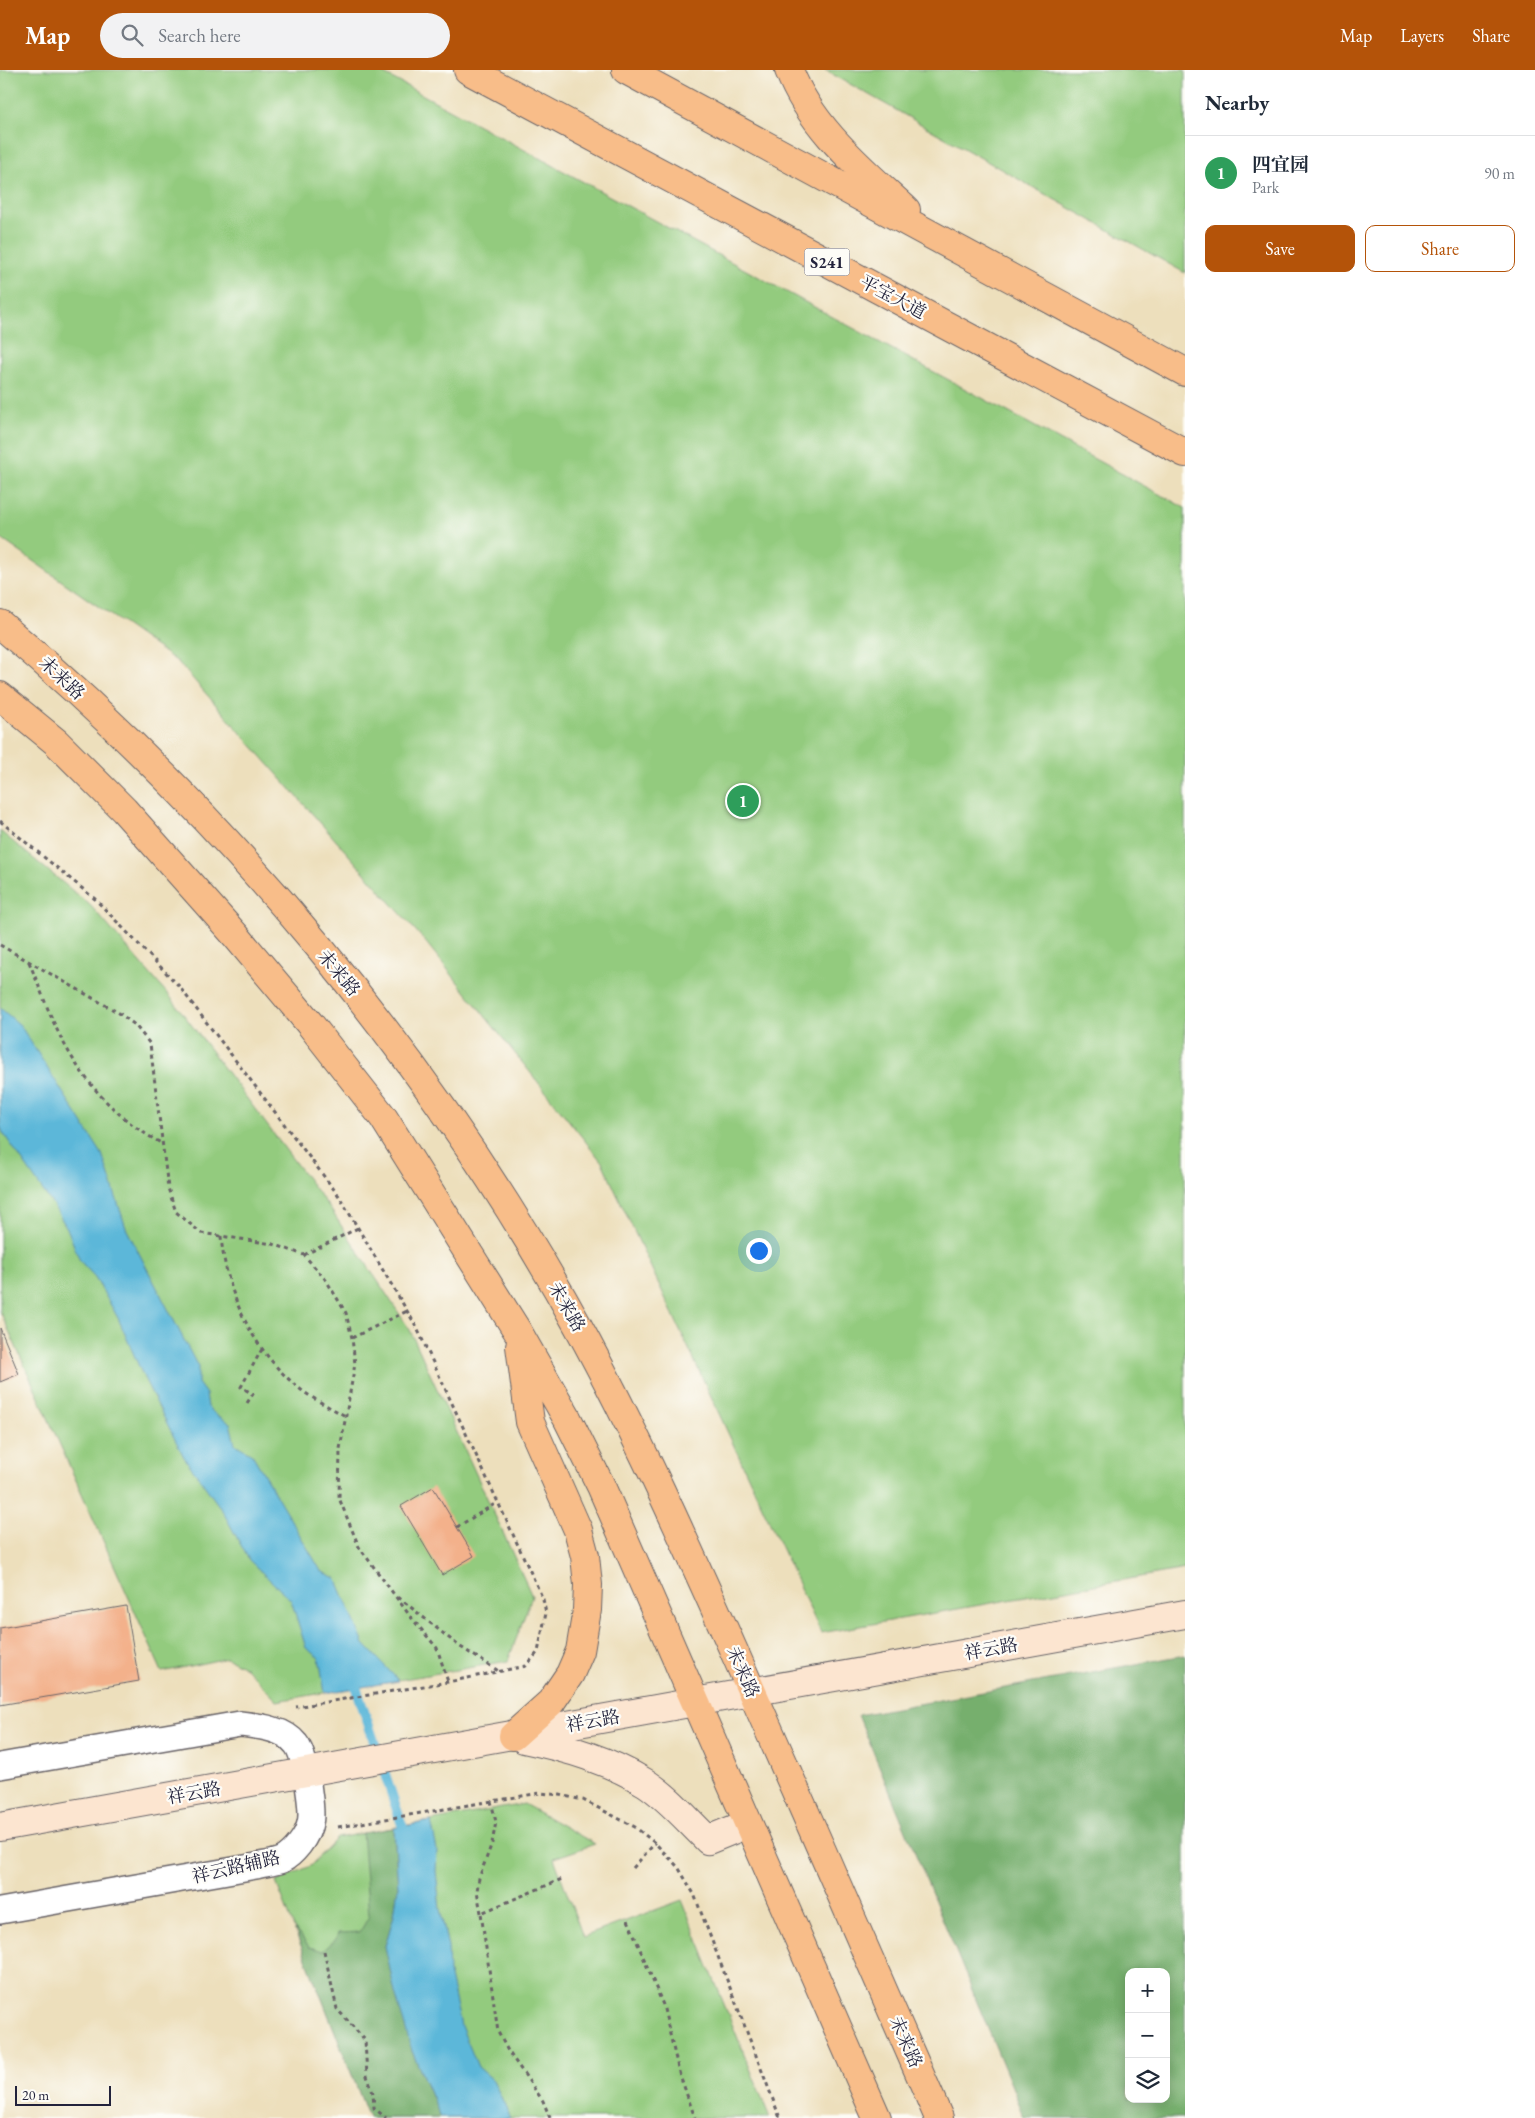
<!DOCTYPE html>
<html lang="en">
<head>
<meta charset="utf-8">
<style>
  body { margin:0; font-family:"EB Garamond","Noto Serif SC",serif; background:#f2f2f3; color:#1f2937 }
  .controls { position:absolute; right:15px; bottom:15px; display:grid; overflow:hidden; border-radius:10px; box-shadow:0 2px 12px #0003 }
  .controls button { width:45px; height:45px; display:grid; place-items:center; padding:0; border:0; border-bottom:1px solid #e0e1e3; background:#fff; color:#1f2937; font:25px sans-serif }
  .scale { position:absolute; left:15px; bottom:12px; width:96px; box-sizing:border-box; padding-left:5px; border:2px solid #22223b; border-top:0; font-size:14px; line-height:18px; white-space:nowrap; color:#22223b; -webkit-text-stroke:4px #fdfcf7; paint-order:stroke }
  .you { position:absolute; left:758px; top:1180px; width:18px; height:18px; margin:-12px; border:4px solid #fff; border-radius:50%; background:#1a73e8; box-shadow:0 0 0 8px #1a73e833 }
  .badge { display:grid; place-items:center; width:32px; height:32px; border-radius:50%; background:#b45309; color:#fff; font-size:16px; font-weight:700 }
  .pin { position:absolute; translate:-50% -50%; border:2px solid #fff; box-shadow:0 1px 5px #0006 }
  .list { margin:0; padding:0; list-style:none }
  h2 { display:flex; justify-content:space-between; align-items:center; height:65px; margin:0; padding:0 20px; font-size:21px }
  h2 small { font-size:16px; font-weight:400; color:#747a83 }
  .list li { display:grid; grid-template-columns:32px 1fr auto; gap:15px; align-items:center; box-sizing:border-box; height:75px; padding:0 20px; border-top:1px solid #e0e1e3 }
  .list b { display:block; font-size:19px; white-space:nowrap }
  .list p { margin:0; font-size:16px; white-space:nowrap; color:#747a83 }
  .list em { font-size:16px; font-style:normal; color:#747a83 }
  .actions { display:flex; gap:10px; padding:15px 20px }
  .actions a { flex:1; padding:11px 0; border:1px solid #b45309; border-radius:10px; text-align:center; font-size:18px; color:#b45309 }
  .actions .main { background:#b45309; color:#fff }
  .icon { flex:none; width:28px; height:28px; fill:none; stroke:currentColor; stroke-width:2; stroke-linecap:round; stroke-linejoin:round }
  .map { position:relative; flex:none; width:1185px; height:2048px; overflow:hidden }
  header { display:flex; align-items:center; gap:30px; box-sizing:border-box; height:70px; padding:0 25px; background:#b45309; color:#fff }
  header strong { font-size:24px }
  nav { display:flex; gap:28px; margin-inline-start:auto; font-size:18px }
  .search { width:350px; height:45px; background:#f2f2f3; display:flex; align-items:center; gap:12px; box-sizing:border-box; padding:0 18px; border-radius:28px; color:#747a83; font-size:19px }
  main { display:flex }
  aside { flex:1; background:#fff }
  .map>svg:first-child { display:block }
  .green { fill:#93cb7e; stroke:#5a765c }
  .forest { fill:#76af6d; stroke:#4c6854; fill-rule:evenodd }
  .water { fill:#5bb7d9; stroke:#3e6c8a }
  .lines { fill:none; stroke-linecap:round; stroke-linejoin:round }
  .stream { stroke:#5bb7d9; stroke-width:10 }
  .building { fill:#f3b18b }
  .minor-casing { stroke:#696468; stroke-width:28 }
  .secondary-casing { stroke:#696468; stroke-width:30 }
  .primary-casing { stroke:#696468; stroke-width:30 }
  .path { stroke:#696468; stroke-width:3; stroke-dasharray:4 4; stroke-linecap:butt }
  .minor { stroke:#fff; stroke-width:25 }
  .secondary { stroke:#fce5d0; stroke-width:28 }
  .primary { stroke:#f8bd89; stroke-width:28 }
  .labels { text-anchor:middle; stroke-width:4.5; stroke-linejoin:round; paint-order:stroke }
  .shield { fill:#fdfcf7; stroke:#646373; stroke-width:1 }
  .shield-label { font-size:16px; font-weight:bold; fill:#22223b }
  .street-label { font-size:18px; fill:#22223b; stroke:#fdfcf7 }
</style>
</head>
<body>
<header>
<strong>Map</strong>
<div class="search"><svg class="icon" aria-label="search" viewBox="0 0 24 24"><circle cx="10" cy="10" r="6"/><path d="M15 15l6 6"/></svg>Search here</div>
<nav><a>Map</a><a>Layers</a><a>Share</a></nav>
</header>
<main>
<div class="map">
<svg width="1185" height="2048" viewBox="0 0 1185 2048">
  <rect width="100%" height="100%" fill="#fdfcf7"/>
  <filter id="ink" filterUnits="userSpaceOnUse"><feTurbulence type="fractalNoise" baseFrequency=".02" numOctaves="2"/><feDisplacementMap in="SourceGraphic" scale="10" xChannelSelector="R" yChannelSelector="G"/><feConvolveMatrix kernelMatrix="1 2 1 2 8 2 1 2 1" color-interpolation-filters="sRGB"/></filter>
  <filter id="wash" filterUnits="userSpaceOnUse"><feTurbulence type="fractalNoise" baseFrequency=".0096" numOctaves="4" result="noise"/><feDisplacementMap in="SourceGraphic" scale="20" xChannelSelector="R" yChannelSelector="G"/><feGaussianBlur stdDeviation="1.12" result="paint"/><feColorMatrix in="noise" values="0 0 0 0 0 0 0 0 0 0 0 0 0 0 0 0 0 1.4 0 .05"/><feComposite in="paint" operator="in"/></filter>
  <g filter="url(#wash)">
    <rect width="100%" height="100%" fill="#eddfbc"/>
    <path class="green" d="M0 0H377L1185 438V1499L821 1563 602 1092 424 870 178 592 0 468Z
      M825 0H1185V203Z
      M0 761 90 835 172 929 331 1140 410 1260 532 1526 508 1591 277 1631 246 1598 227 1588 162 1602 0 1241Z
      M524 1734 595 1774 554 1788 583 1867 682 1830 770 2048H369L276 1812 310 1796 337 1768Z"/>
    <path class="forest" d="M1185 1585V2048H1025L858 1645ZM1129 1902H1166V2029H1129Z
      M394 1758 398 1817 394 1845 385 1876 412 1981 441 2048H369L294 1858 309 1877 323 1881 336 1869 338 1863 360 1862 369 1846 362 1763Z"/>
    <path class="water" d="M0 938 20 955 102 1084 126 1158 198 1297V1313L206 1324 208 1337 216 1345 230 1353 235 1374 252 1384 321 1501 336 1508 364 1574 399 1611 325 1623 319 1588 306 1578 291 1530 249 1490 222 1440 184 1387 144 1308 118 1248 95 1207 80 1191 67 1158 53 1135 3 1063 0 1056Z
      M431 1751 437 1780 436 1801 440 1839 448 1877 449 1902 461 1956 478 1997 493 2010 511 2048H441L412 1981 395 1923 385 1876 394 1845 398 1817 394 1758Z"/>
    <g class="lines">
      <path class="stream" d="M352 1605 407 1770"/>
    </g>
    <g id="blocks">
      <path class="building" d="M0 1258 19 1304 0 1312Z
        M433 1417 474 1486 442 1505 401 1436Z
        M126 1536 139 1611 0 1635V1558Z"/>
    </g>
  </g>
  <g filter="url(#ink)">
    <use href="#blocks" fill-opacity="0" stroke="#696468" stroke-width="1"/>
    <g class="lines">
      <g class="minor-casing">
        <path id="minor" d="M0 1696 240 1654C257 1656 284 1658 296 1674 302 1681 307 1704 308 1714 311 1740 316 1753 299 1775 295 1780 288 1787 282 1790 274 1793 264 1794 256 1796L0 1841"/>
      </g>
      <g class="secondary-casing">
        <path id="secondary" d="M524 1669C568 1678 608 1690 646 1713 669 1728 688 1751 708 1770L747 1754
          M0 1757 1185 1544"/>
      </g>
      <g class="primary-casing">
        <path id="primary" d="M468 0 1185 383
          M626 0 1185 302
          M789 0C811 58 862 99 906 140
          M0 554C229 748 434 993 578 1256 637 1364 687 1476 737 1588 805 1741 872 1895 939 2048
          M0 626 56 672 124 740 236 866 310 954 383 1047 518 1262 567 1348 601 1416 877 2048
          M513 1666 551 1632 570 1604 580 1581 587 1540 588 1515 585 1486 578 1460 530 1352 520 1276"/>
      </g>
      <path class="path" d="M0 751 95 829 178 915 339 1126 416 1256 543 1529 546 1543 538 1582 526 1596 448 1612 296 1637
        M0 875 119 943 135 955 150 974 168 1118 176 1142 201 1163 273 1174 304 1185 326 1210 346 1243 352 1268 355 1294 340 1379 339 1428 359 1477 410 1546 437 1578 448 1612
        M29 892C41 920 51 951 66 977 88 1017 122 1053 163 1074
        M221 1166C226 1225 254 1282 300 1319 314 1330 332 1338 347 1347
        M304 1185 358 1158
        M352 1268 407 1241
        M247 1333 253 1324 241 1317 262 1279
        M457 1457 498 1432
        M398 1527 459 1576 500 1602
        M338 1757 540 1723 560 1725 583 1730 635 1757 655 1773 678 1797 694 1824 780 2048
        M633 1798 655 1773
        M481 1843 477 1821 479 1808 492 1773 496 1752 491 1731
        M628 1850 663 1935 679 2002 695 2048
        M324 1881 337 1939 365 1970 367 2006 373 2023 374 2038 386 2048
        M550 2048 543 2031 508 1981 498 1962 481 1843 562 1809"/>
      <use href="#minor" class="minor"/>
      <use href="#secondary" class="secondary"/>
      <use href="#primary" class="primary"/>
    </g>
  </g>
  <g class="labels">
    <rect class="shield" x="804.5" y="178.5" width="45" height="27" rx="4"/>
    <g class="shield-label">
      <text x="827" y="198">S241</text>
    </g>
    <g class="street-label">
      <text transform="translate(893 227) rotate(28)" y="6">平宝大道</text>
      <text transform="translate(62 608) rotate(43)" y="6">未来路</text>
      <text transform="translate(339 903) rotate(50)" y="6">未来路</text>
      <text transform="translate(567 1237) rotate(60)" y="6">未来路</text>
      <text transform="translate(991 1579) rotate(-10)" y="6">祥云路</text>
      <text transform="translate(743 1602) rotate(66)" y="6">未来路</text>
      <text transform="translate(593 1651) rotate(-10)" y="6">祥云路</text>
      <text transform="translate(194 1723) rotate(-10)" y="6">祥云路</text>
      <text transform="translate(236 1797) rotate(-13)" y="6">祥云路辅路</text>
      <text transform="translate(906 1972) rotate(66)" y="6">未来路</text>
    </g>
  </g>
</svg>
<div class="controls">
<button>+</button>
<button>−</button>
<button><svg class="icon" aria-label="layers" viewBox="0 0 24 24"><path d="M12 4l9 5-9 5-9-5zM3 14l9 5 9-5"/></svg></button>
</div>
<div class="scale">20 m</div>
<div class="you"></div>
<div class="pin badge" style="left:743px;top:731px;background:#2e9e5b">1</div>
</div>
<aside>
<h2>Nearby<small></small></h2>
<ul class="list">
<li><span class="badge" style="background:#2e9e5b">1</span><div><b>四宜园</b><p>Park</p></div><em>90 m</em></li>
</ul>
<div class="actions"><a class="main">Save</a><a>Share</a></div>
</aside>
</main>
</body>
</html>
